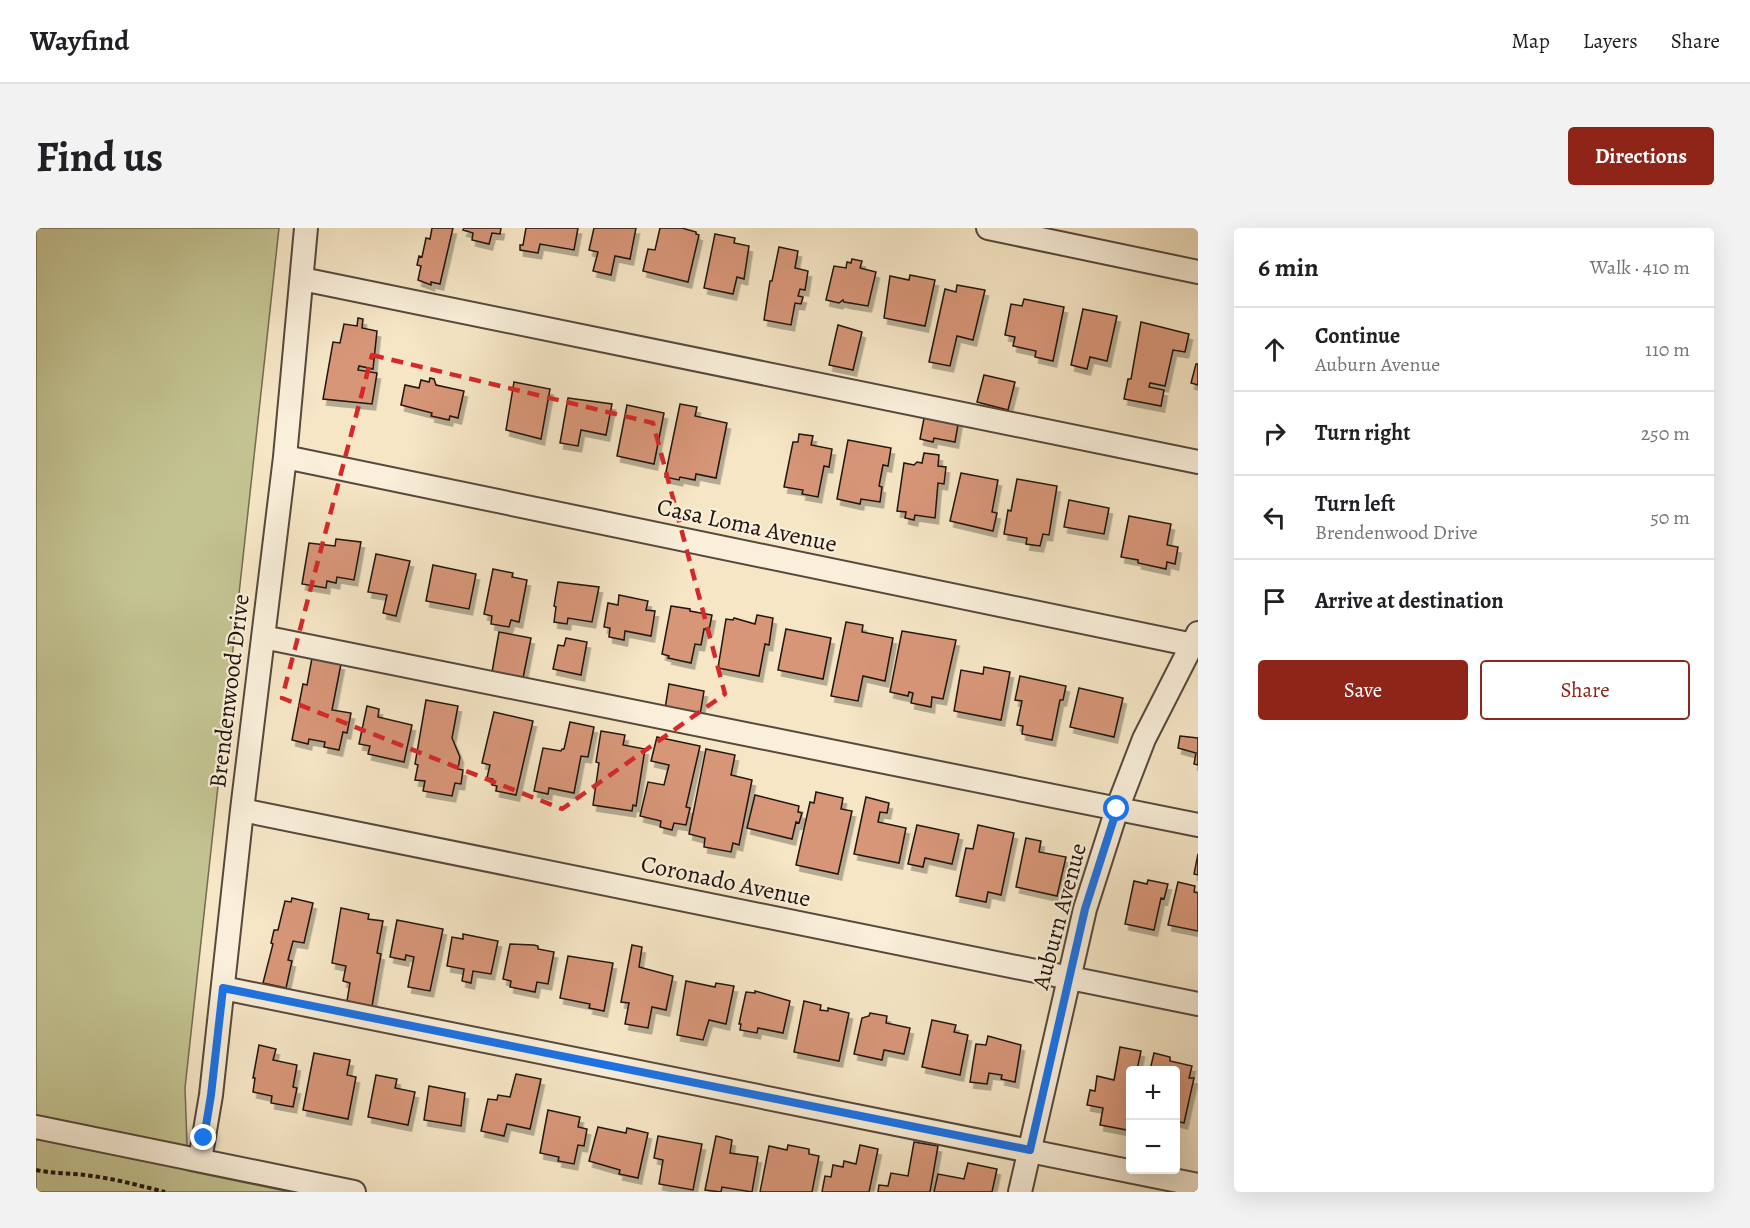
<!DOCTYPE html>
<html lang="en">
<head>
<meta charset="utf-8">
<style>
  body { margin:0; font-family:Alegreya,serif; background:#f2f2f2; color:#202124 }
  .controls { position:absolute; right:18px; bottom:18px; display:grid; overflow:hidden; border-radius:6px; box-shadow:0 6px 24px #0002 }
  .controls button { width:54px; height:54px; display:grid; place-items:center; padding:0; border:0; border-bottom:2px solid #e0e0e0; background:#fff; color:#202124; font:30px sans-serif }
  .stop { position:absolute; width:18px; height:18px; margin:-14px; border:4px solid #1a73e8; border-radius:50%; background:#fff }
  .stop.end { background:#1a73e8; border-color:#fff; box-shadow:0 2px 6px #0008 }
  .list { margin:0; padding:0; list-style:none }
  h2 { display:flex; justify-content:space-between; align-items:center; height:78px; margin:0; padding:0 24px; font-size:26px }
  h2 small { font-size:20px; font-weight:400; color:#757577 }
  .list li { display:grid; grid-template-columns:39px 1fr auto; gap:18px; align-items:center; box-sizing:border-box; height:84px; padding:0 24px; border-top:2px solid #e0e0e0 }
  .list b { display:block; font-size:22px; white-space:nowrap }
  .list p { margin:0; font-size:20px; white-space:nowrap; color:#757577 }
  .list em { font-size:20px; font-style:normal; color:#757577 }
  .actions { display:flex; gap:12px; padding:18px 24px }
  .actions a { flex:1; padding:14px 0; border:2px solid #8f2418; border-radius:6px; text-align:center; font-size:21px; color:#8f2418 }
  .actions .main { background:#8f2418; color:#fff }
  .icon { flex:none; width:33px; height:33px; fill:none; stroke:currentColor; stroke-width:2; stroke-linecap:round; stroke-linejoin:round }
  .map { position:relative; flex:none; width:1162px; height:964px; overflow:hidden; border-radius:6px }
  header { display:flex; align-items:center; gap:36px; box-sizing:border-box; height:84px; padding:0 30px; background:#fff; border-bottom:2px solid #e0e0e0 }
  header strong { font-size:28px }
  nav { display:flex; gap:33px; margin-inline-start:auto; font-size:21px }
  .intro { display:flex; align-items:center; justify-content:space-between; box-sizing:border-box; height:144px; padding:0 36px }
  h1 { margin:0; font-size:42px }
  .button { padding:15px 27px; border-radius:6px; background:#8f2418; color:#fff; font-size:21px; font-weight:700 }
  main { display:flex; gap:36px; padding:0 36px }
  aside { flex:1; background:#fff; border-radius:6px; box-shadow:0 6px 24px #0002 }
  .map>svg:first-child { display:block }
  .green { fill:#c3c391; stroke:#726b50; stroke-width:1.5 }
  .building { fill:#d79678; stroke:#20130e; stroke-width:1.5; filter:url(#shadow) }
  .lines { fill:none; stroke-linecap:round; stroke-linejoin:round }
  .minor-casing { stroke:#56483c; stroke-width:26 }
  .path { stroke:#20130e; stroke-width:4; stroke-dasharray:4.5 3; stroke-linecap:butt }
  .minor { stroke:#f9efda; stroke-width:22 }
  .route { stroke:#1a73e8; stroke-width:8 }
  .marked { fill:none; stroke:#d62828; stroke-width:4.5; stroke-dasharray:12 8; stroke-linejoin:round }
  .labels { text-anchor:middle; stroke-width:4.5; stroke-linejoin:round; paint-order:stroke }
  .street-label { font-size:24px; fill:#20130e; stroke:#f9efda }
</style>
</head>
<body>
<header>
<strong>Wayfind</strong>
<nav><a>Map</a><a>Layers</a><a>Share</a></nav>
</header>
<div class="intro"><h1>Find us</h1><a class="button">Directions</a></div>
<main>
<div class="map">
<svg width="1162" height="964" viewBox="0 0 1162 964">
  <defs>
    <filter id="shadow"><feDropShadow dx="3.5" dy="6" stdDeviation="0" flood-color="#0004"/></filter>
  </defs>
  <rect width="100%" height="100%" fill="#f6e6c6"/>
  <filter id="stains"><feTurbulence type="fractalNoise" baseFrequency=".00333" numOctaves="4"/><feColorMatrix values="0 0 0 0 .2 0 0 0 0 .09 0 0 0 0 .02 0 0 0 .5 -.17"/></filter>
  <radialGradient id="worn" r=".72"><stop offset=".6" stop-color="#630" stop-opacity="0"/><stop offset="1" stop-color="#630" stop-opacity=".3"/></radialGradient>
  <path class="green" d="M0 0H243L149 860 152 943 254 964H0Z"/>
  <path class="building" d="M396 0H417L404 56 395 54V57L382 52 385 38 381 37 383 28 386 29 390 10 394 11Z
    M428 0H465L464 6 456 5 453 16 436 12 437 5 427 2Z
    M490 0H542L538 22 504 16 502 25 484 22V17H487Z
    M558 0H600L594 31 579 28 575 47 557 43 562 24 553 22Z
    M624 0H646L660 4V6L663 7 652 54 607 43 612 21 619 22Z
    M679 6 699 10 698 15 713 18 708 51 701 49 697 66 668 60Z
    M743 19 762 23 759 40 772 43 769 62 764 61 762 68 767 69 765 76 759 75 755 97 728 92 734 53H736Z
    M816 31 826 33 824 40 840 44 832 78 808 74 807 72 803 75 790 72 798 38 810 40 811 34 815 35Z
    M874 47 899 52 889 98 848 90 854 48 873 52Z
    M921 57 949 62 937 112 921 108 914 138 893 134 909 61 920 64Z
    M988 71 1028 79 1017 133 999 129 1000 123 977 118 979 109 969 107 975 76 986 78Z
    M1047 81 1081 88 1071 133 1054 129 1051 141 1035 137Z
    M322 90 327 91 326 100 341 103 337 141 323 138 322 142 341 145 336 176 287 171 297 114 304 115 308 96 321 98Z
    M1105 94 1153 106 1149 124 1137 122 1129 158 1114 155 1113 159 1128 162 1125 178 1088 171 1092 151H1095Z
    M802 97 826 104 817 142 793 137Z
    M1160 136H1162V157L1155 155Z
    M948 147 979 154 972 182 941 174Z
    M394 150 398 151 400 157 428 163 422 190 414 188 413 192 395 188 396 185 365 177 369 157 383 160 385 152 393 154Z
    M478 154 514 161 505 211 470 202Z
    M532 170 576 176 570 207 545 202 542 218 524 215Z
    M644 176 661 179 659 188 691 195 680 250 660 246 659 252 644 249 643 252 629 249Z
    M591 177 628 185 618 236 581 228Z
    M889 185 923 191 919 214 898 210 897 214 884 211Z
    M763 206 777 208 775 217 796 221 793 239 788 238 782 269 766 266 767 262 748 259 757 214H762Z
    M812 212 855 220 852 238 847 237 843 258 846 259 844 274 825 271 824 276 801 271Z
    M888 225 903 227 902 238 910 239 908 256 902 255 899 290 879 287 878 292 869 290 870 284 861 283 868 235 878 237 881 234 886 235Z
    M925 245 962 252 956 284 961 285 957 303 914 293Z
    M981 251 1021 258 1013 307 1007 306 1004 318 990 316 991 310 968 306 972 282 975 283Z
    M1033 272 1073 280 1068 306 1028 299Z
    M1093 288 1135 296 1131 317 1142 319 1139 336 1131 334 1130 341 1102 335V332L1085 329Z
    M300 311 325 314 318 352 301 349 300 355 291 353 290 360 266 356 273 315 299 318Z
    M340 326 374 333 360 388 347 385 351 367 332 364Z
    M397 337 440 346 433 381 390 373Z
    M457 341 477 345 476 349 491 352 483 394 475 392 473 399 455 396 456 388 448 386Z
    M522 354 563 359 556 394 532 390 531 396 518 394 520 379 518 378Z
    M583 367 612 373 610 382 619 383 615 408 589 403 588 412 573 409 574 400 568 399 572 375 582 377Z
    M635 378 654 381V383L676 387 673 402 668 401 665 417 659 416 655 435 632 430 633 428 626 426Z
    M721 387 737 390 733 417 729 416 723 448 682 440 690 391 697 392 698 390 719 396Z
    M810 394 827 397 826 404 857 410 849 453 827 448 822 473 795 468Z
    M750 401 795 410 787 451 742 442Z
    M866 403 920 412 907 471 896 469 895 479 875 475 877 465 873 464 872 468 854 464Z
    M463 404 495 410 487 450 456 444Z
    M530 410 551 414 545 447 517 441 522 417 528 418Z
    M276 430 305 436 296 482 315 485 311 505 307 504 303 522 288 519 289 514 273 511 272 516 256 512 267 456 271 457Z
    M948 439 974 444 965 492 918 483 925 442 947 446Z
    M984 448 1030 458 1027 472H1024L1016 512 986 506 987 498 981 497 986 473 979 472Z
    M633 456 668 463 664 487 629 481Z
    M1043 460 1087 470 1078 509 1034 499Z
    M390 472 422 478 416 510 424 529 422 541 427 542 425 556 419 555 416 568 387 563 389 553 379 552 382 537 379 536Z
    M331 478 343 481 342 489 376 497 368 534 332 526 334 518 323 516Z
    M458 484 497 493 480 567 460 563 461 558 456 557 457 551 451 550 454 537 446 535Z
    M534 494 558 499 552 529 545 528 538 565 513 560 512 566 498 563 507 520 525 523 526 521H528Z
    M565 503 589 507 587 517 609 521 600 578 597 577 596 583 557 577 563 535 560 534Z
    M1144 508 1162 510V537L1158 536 1160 525 1142 520Z
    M621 509 664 518 650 579 654 580 650 597 638 595 636 602 624 599 625 593 604 588 612 554 628 557 633 537 615 533Z
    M670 521 699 527 695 547 716 552 703 617 697 615 695 624 668 619 669 610 653 606Z
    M780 564 807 570 805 581 816 583 802 646 760 637 774 574 778 575Z
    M719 567 763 578 762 584 766 585 763 595 760 594 756 611 711 600Z
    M830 569 853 575 851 585 844 584 842 594 870 600 863 635 818 626Z
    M881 597 923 606 916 636 889 630 887 639 872 636Z
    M942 597 978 605 965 667 952 664 950 674 920 668 930 620 937 621Z
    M990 610 1005 613 1003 624 1030 629 1021 668 980 659Z
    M1162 626V647L1158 646Z
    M1112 652 1132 656 1128 671 1125 670 1118 702 1089 696 1098 653 1111 656Z
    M1142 654 1159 658 1158 664 1162 665V703L1132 697Z
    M256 670 277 675 268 715 257 713 252 732 256 733 250 760 227 755 237 716 235 715 238 702H242L249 673 255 674Z
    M305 680 333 686 332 691 347 693 341 725 345 726 336 778 311 773 314 755 307 753 310 738 296 735Z
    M361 692 407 701 394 763 372 759 378 729 370 727 369 732 354 729Z
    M427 706 462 713 455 746 437 743 435 755 426 753 428 741 411 738 416 709 427 711Z
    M474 716 498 717 502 718V721L518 724 512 756 501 754 499 764 474 759 475 753 467 751Z
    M596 717 606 719 603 739 637 748 630 782 616 779 612 800 589 796 593 775 585 774Z
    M532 728 577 735 568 783 553 780 554 776 524 770Z
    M650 753 679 759 680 755 698 758 690 796 673 792 667 812 641 807Z
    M719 763 754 773 747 805 722 800 721 805 704 802 705 796H703L710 764 719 765Z
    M768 773 785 777 784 782 792 783V780L813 785 803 833 758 824Z
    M834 785 851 788 850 795 874 800 868 826 848 822 846 832 818 826 826 790 833 788Z
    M896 792 920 797 918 804 932 807 924 847 886 839Z
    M952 808 985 817 979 854 965 851 966 847 953 845 951 856 934 854 940 816 950 817Z
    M223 817 240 821 237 832 261 837 257 859 261 860 257 879 235 875 236 868 217 864 219 850H217Z
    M1084 819 1105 823 1101 842H1094V882L1091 902 1064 897 1067 880 1051 877 1054 862 1059 863 1061 848 1078 852Z
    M278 825 314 832 311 847 320 849 312 891 267 882Z
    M1118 825 1134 829V833L1156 838 1153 850H1158L1148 895 1140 893V842H1114Z
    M480 846 505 851 494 901 471 896 468 908 445 903 452 871 461 872 462 867 474 869Z
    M340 847 361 851 359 860 379 864 372 897 332 889Z
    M393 858 429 865 425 898 388 892Z
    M512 882 544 889 542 899 551 901 548 918 542 917 538 936 522 933 523 929 504 925Z
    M562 899 590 905 591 900 612 905 602 950 583 946 584 942 553 933Z
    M622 908 666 916 657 962 623 956 627 932 618 930Z
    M680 908 696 912 694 925 722 929 716 964 686 959 685 964 669 962Z
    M878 914 902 918 894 964H842L843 957 852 958 855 945 872 948Z
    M752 917 773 921V926L783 928 776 964H724L733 918 751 922Z
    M824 917 842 921 833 964H786L789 948 795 949 797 937 807 939 808 933 820 936Z
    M932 935 961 941 956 964H898L902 946 928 951Z"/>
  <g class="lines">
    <g class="minor-casing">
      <path id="minor" d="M952 0 1162 44
        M266 51 1162 234
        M249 229 1162 418
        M227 409 1162 597
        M206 582 1162 776
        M187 760 1162 957
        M0 899 318 964
        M164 932 175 867 206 582 249 229 270 0
        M984 964 1049 681 1081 581 1108 511 1162 405"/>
    </g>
    <path class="path" d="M0 942C19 946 37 945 56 948 80 951 105 958 129 964"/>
    <use href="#minor" class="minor"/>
  </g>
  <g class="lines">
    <path class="route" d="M168 910 175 867 187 760 994 922 1049 681 1081 581"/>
  </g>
  <path class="marked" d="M336 127 617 195 689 466 526 581 246 470Z"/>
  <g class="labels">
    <g class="street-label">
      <text transform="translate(711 297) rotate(12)" y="8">Casa Loma Avenue</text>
      <text transform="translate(193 463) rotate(-83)" y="8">Brendenwood Drive</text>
      <text transform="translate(690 653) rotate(12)" y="8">Coronado Avenue</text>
      <text transform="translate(1023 688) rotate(-75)" y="8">Auburn Avenue</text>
    </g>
  </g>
  <rect width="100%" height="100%" filter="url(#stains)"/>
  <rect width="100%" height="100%" fill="url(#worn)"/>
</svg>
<div class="controls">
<button>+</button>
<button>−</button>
</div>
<div class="stop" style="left:1081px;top:581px"></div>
<div class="stop end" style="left:168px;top:910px"></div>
</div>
<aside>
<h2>6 min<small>Walk · 410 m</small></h2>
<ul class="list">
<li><svg class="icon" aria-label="ahead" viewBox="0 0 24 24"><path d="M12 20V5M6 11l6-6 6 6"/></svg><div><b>Continue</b><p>Auburn Avenue</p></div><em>110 m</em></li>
<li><svg class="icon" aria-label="right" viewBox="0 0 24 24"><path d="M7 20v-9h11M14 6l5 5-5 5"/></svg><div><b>Turn right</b></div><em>250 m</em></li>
<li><svg class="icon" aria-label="left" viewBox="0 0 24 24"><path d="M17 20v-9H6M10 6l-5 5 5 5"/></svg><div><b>Turn left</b><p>Brendenwood Drive</p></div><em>50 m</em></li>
<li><svg class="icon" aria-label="arrive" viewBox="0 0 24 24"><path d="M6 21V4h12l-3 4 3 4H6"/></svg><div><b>Arrive at destination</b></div></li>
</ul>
<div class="actions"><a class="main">Save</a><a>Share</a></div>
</aside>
</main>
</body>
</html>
